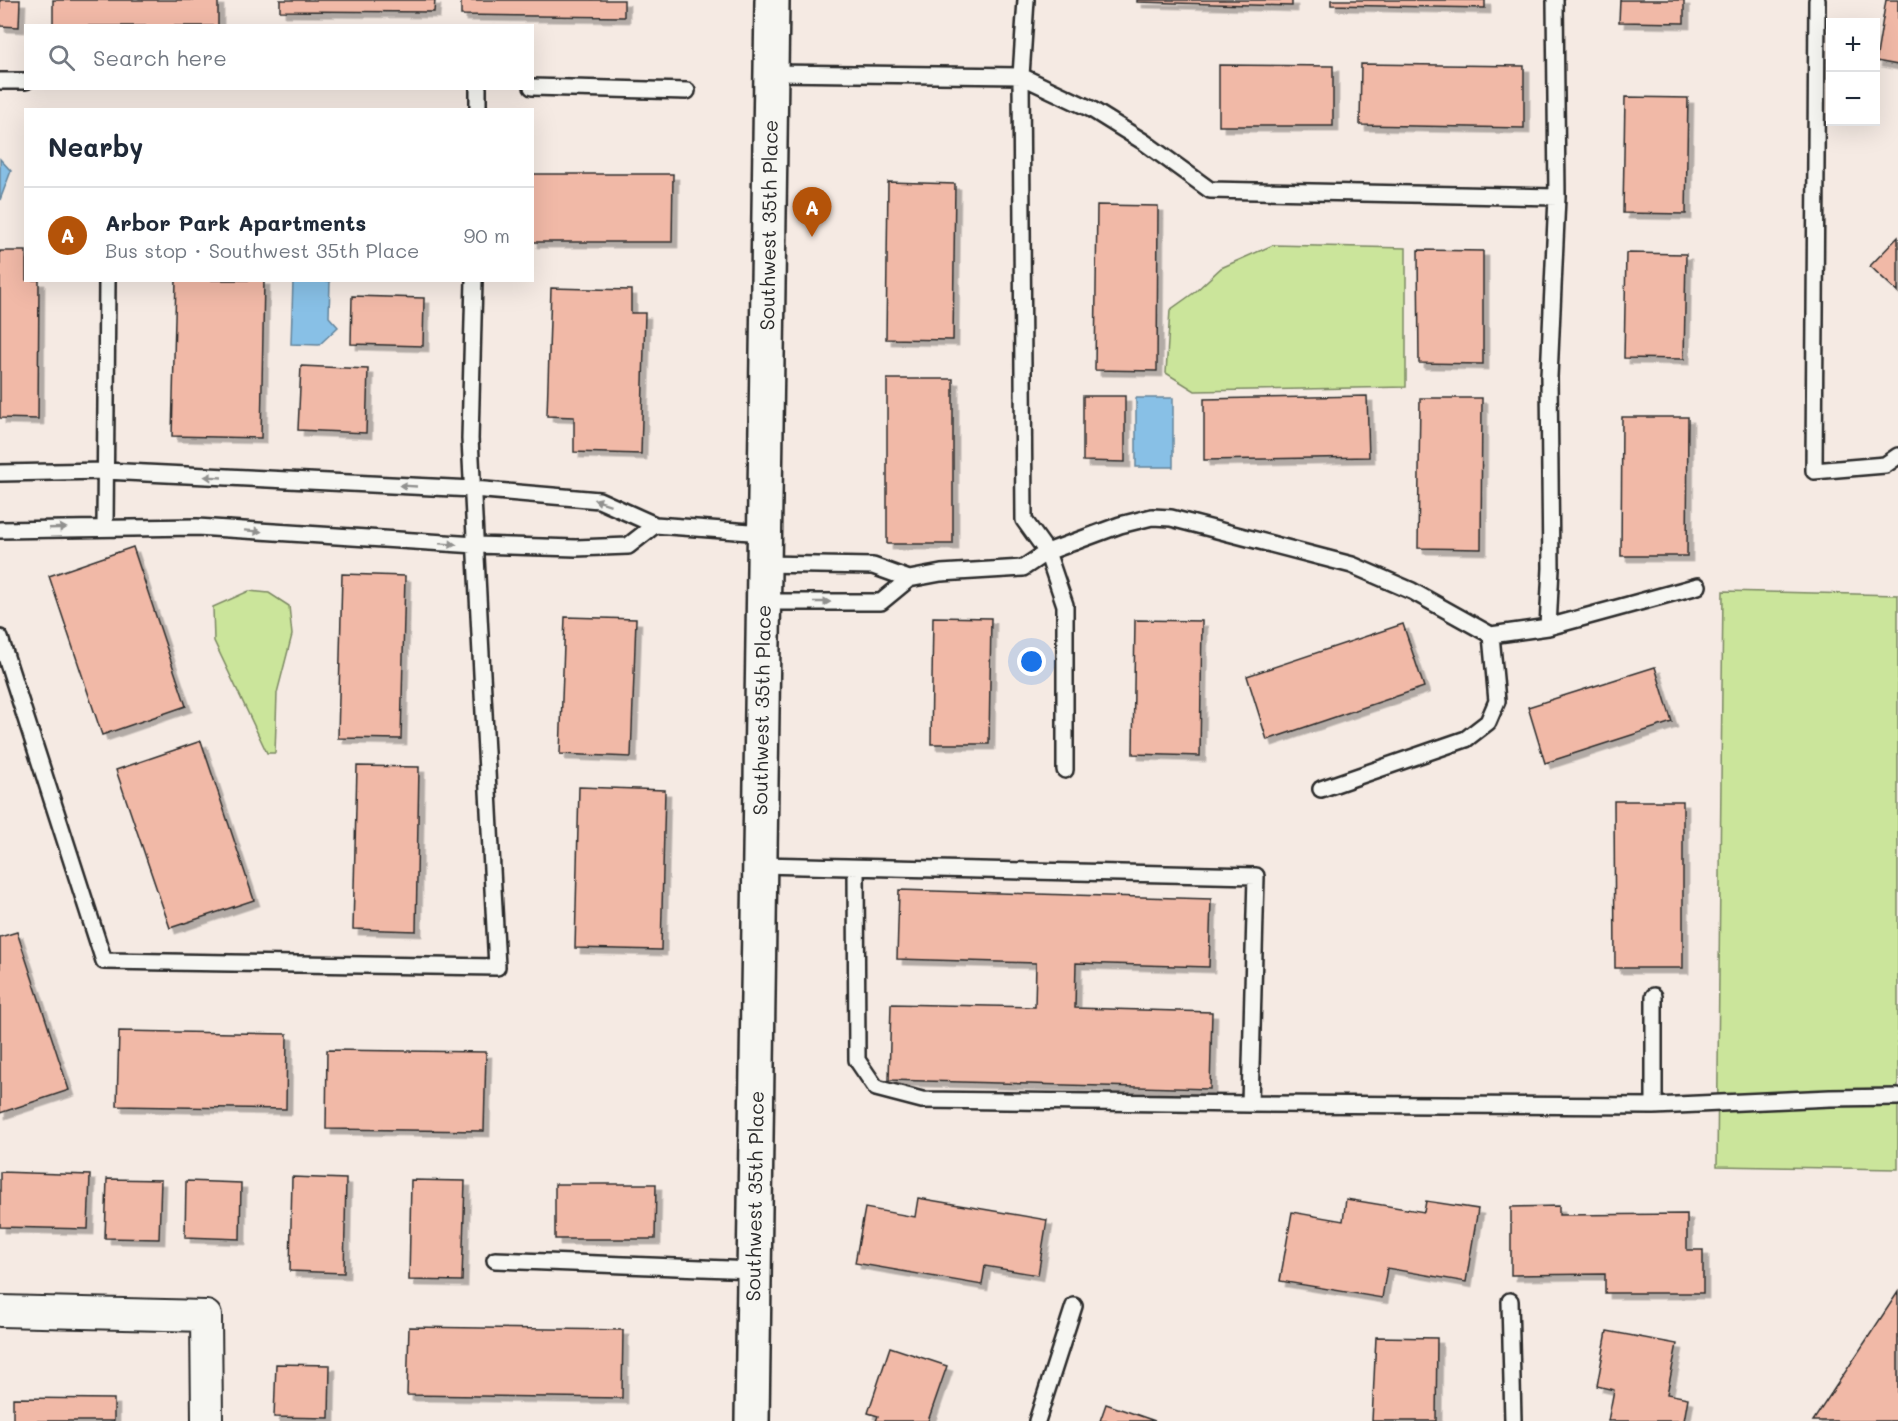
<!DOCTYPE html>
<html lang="en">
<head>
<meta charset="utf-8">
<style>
  body { margin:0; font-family:Mali,sans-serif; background:#f2f2f3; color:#1f2937 }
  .controls { position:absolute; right:18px; top:18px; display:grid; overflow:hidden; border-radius:0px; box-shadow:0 6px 24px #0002 }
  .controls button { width:54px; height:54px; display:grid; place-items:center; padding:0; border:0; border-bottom:2px solid #e0e1e3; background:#fff; color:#1f2937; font:30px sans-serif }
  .you { position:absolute; left:1032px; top:662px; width:21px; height:21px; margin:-15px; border:4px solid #fff; border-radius:50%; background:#1a73e8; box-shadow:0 0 0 9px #1a73e833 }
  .badge { display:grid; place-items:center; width:39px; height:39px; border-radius:50%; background:#b45309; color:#fff; font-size:20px; font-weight:700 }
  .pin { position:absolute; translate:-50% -50px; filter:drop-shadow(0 2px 3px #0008) }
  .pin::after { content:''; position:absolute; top:32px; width:21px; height:18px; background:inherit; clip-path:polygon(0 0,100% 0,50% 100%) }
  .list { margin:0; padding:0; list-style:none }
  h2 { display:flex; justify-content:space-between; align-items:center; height:78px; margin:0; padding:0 24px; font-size:26px }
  h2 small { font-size:20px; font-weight:400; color:#747a83 }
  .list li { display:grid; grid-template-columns:39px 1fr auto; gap:18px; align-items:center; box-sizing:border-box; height:96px; padding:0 24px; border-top:2px solid #e0e1e3 }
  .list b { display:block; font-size:22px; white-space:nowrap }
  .list p { margin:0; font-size:20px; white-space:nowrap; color:#747a83 }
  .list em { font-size:20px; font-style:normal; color:#747a83 }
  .icon { flex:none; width:33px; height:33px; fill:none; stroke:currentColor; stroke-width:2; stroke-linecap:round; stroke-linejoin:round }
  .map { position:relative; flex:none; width:1898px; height:1421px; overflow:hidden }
  .search { position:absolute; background:#fff; box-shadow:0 6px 24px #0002; left:24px; top:24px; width:510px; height:66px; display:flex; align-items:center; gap:15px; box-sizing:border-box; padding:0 21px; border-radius:0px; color:#747a83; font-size:22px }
  .panel { position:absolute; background:#fff; box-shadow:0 6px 24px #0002; left:24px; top:108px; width:510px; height:174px; border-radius:0px }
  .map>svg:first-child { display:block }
  .green { fill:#cbe59b; stroke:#7b8863; stroke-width:1.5 }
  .water { fill:#88c0e6; stroke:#63849b; stroke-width:1.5 }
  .building { fill:#f1b9a7; stroke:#2b2b2b; stroke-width:1.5; filter:url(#shadow) }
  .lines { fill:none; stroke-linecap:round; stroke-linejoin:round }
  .service-casing { stroke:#2b2b2b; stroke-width:20 }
  .minor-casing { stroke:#2b2b2b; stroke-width:34 }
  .tertiary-casing { stroke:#2b2b2b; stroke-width:38 }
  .service { stroke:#f6f6f2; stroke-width:15 }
  .minor { stroke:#f6f6f2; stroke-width:30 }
  .tertiary { stroke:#f6f6f2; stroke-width:33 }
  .oneway { fill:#90908e }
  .labels { text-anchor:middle; stroke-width:4.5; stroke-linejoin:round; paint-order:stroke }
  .street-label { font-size:20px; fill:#2b2b2b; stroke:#f6f6f2 }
</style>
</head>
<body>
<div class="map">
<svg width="1898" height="1421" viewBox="0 0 1898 1421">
  <defs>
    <filter id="shadow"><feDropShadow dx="5.5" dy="5.5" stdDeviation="0" flood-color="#0004"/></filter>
  </defs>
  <rect width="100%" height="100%" fill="#f5eae3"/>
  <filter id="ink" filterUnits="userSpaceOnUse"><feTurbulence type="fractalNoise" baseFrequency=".0167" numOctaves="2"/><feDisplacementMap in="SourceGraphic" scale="12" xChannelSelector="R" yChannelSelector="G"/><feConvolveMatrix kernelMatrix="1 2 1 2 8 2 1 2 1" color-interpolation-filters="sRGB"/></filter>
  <g filter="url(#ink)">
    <path class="green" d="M1273 245 1406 248V387L1195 391 1166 373 1170 310 1195 292 1221 268Z
      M249 591 269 593 289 606 292 635 277 693 275 753H267L214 641 213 607Z
      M1723 591 1898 595V1169L1717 1166Z"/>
    <path class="water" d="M0 159 11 171 0 200Z
      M293 281H330L329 317 338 327 319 345 291 344Z
      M1136 398H1173V467H1136Z"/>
    <path class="building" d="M0 0H20L19 27 0 26Z
      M53 0H218V26H53Z
      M280 0H435L434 12 280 11Z
      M461 0H624V17L461 15Z
      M1137 0H1292V6L1137 2Z
      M1331 0H1485V8L1331 5Z
      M1620 0H1684V23L1619 22Z
      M1886 0H1898V65L1876 61Z
      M1361 64 1524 66V128L1360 125Z
      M1219 65 1333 66V126H1219Z
      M1625 97 1688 98 1686 214 1623 213Z
      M532 174H673L672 242H532Z
      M888 182 955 184 953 340 886 339Z
      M1097 205 1158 206 1157 371 1095 370Z
      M1898 237V292L1870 266Z
      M1418 250 1483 251V364L1419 363Z
      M0 251H26V280H39L38 419 0 418Z
      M1626 253 1686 254 1684 359 1624 358Z
      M176 280H264L261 438 172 436Z
      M551 288 631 290V313H645L641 454 574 452V417L547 416Z
      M352 296 424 298 423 346 351 344Z
      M301 366 368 369 366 433 298 430Z
      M887 379H953V544H887Z
      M1083 396H1125V462L1083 461Z
      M1367 396 1369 457 1204 460V399Z
      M1420 398H1482L1481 549 1418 548Z
      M1622 417H1688L1687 556H1621Z
      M133 547 186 706 102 735 49 576Z
      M342 574 405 576 401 739 338 738Z
      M565 617 636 619 631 757 560 754Z
      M933 617 991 618 989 744H931Z
      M1135 620 1202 621 1200 756 1133 754Z
      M1403 624 1424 687 1267 740 1247 676Z
      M1655 667 1672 722 1545 763 1528 707Z
      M201 741 254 900 170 928 116 770Z
      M357 766 419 767 416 931 353 929Z
      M579 787 665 790 661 950 575 948Z
      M1614 801H1683V968H1615Z
      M899 890 1211 899 1209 967 1076 963 1075 1008 1212 1012 1210 1089 889 1080 891 1004 1035 1007 1036 963 897 959Z
      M17 932 69 1090 0 1113V937Z
      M119 1031 287 1034 286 1109 117 1106Z
      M327 1050 486 1052 484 1131 326 1129Z
      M0 1172 90 1175 88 1229 0 1227Z
      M292 1177 346 1179 344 1273 290 1271Z
      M107 1179 161 1180 159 1239 105 1238Z
      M411 1180 465 1181 462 1281 409 1280Z
      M186 1181 241 1183 240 1239 185 1237Z
      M555 1184H656L655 1239H555Z
      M918 1198 1047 1220 1038 1275 985 1266 982 1285 855 1263 865 1208 915 1217Z
      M1346 1199 1424 1212 1426 1201 1478 1209 1466 1282 1387 1268 1382 1298 1280 1281 1292 1212 1343 1221Z
      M1559 1206V1215L1687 1214V1250H1703V1293H1605V1274L1511 1275V1207Z
      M1898 1292V1421H1813Z
      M409 1327 623 1330 622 1398 407 1395Z
      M1607 1331 1677 1344 1667 1394 1688 1398 1684 1421H1608L1614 1390 1597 1386Z
      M1376 1337 1437 1338 1436 1421H1372Z
      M890 1347 947 1366 928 1421H876L878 1416 868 1413Z
      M276 1364 330 1365 329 1418 274 1417Z
      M13 1398 114 1399V1421H13Z
      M1106 1404 1155 1421H1100Z"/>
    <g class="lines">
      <g class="service-casing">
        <path id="service" d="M1026 0 1021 76 1024 520 1047 552 1065 605V770
          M1817 0 1814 471 1885 465 1898 456
          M771 73 1021 76 1091 109 1144 142 1210 190 1557 197
          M0 81H26
          M532 87 687 91
          M478 110V88
          M0 473 105 471 473 489 599 500 655 525 764 533
          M105 526 107 280
          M0 530 197 527 476 545 576 548 628 546 655 525
          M763 564 873 566 909 579 941 573 1023 568 1047 552 1120 525 1152 517 1171 518 1352 565 1412 591 1491 635 1548 627 1698 586
          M763 602H881L909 579
          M1548 627 1551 568 1549 377 1557 197 1555 0
          M0 638 104 961 497 967 470 439 474 280
          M1321 789 1466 739 1488 722 1497 701 1491 635
          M759 865 1256 876 1250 1104 922 1100 876 1088 857 1060 856 869
          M1250 1104 1654 1106 1830 1098 1898 1097
          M1654 1106V996
          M495 1260 754 1270
          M1510 1301 1513 1421
          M1037 1421 1074 1306"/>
      </g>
      <g class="minor-casing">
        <path id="minor" d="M0 1311 206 1316 207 1421"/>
      </g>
      <g class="tertiary-casing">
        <path id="tertiary" d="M752 1421 772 0"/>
      </g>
      <use href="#service" class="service"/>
      <use href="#minor" class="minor"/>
      <use href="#tertiary" class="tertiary"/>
    </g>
    <defs><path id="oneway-solid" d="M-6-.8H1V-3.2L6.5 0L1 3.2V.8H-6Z" transform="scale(1.5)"/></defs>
    <g class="oneway">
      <use href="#oneway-solid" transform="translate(213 477) rotate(-177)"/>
      <use href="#oneway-solid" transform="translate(408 486) rotate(-177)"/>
      <use href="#oneway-solid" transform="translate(602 502) rotate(-162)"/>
      <use href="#oneway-solid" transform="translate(58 528) rotate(-2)"/>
      <use href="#oneway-solid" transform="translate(253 531) rotate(4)"/>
      <use href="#oneway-solid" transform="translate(448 544) rotate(4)"/>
      <use href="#oneway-solid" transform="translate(822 602)"/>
    </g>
  </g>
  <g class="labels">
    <g class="street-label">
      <text transform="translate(769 225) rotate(-89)" y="7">Southwest 35th Place</text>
      <text transform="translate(762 710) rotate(-89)" y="7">Southwest 35th Place</text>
      <text transform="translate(755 1196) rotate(-89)" y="7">Southwest 35th Place</text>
    </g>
  </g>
</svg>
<div class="controls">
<button>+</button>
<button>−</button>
</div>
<div class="you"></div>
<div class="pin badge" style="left:812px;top:237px">A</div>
<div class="search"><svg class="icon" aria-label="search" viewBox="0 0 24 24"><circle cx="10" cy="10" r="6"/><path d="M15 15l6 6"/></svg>Search here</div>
<section class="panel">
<h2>Nearby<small></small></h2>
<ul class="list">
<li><span class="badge">A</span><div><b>Arbor Park Apartments</b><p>Bus stop · Southwest 35th Place</p></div><em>90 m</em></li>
</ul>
</section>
</div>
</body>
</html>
